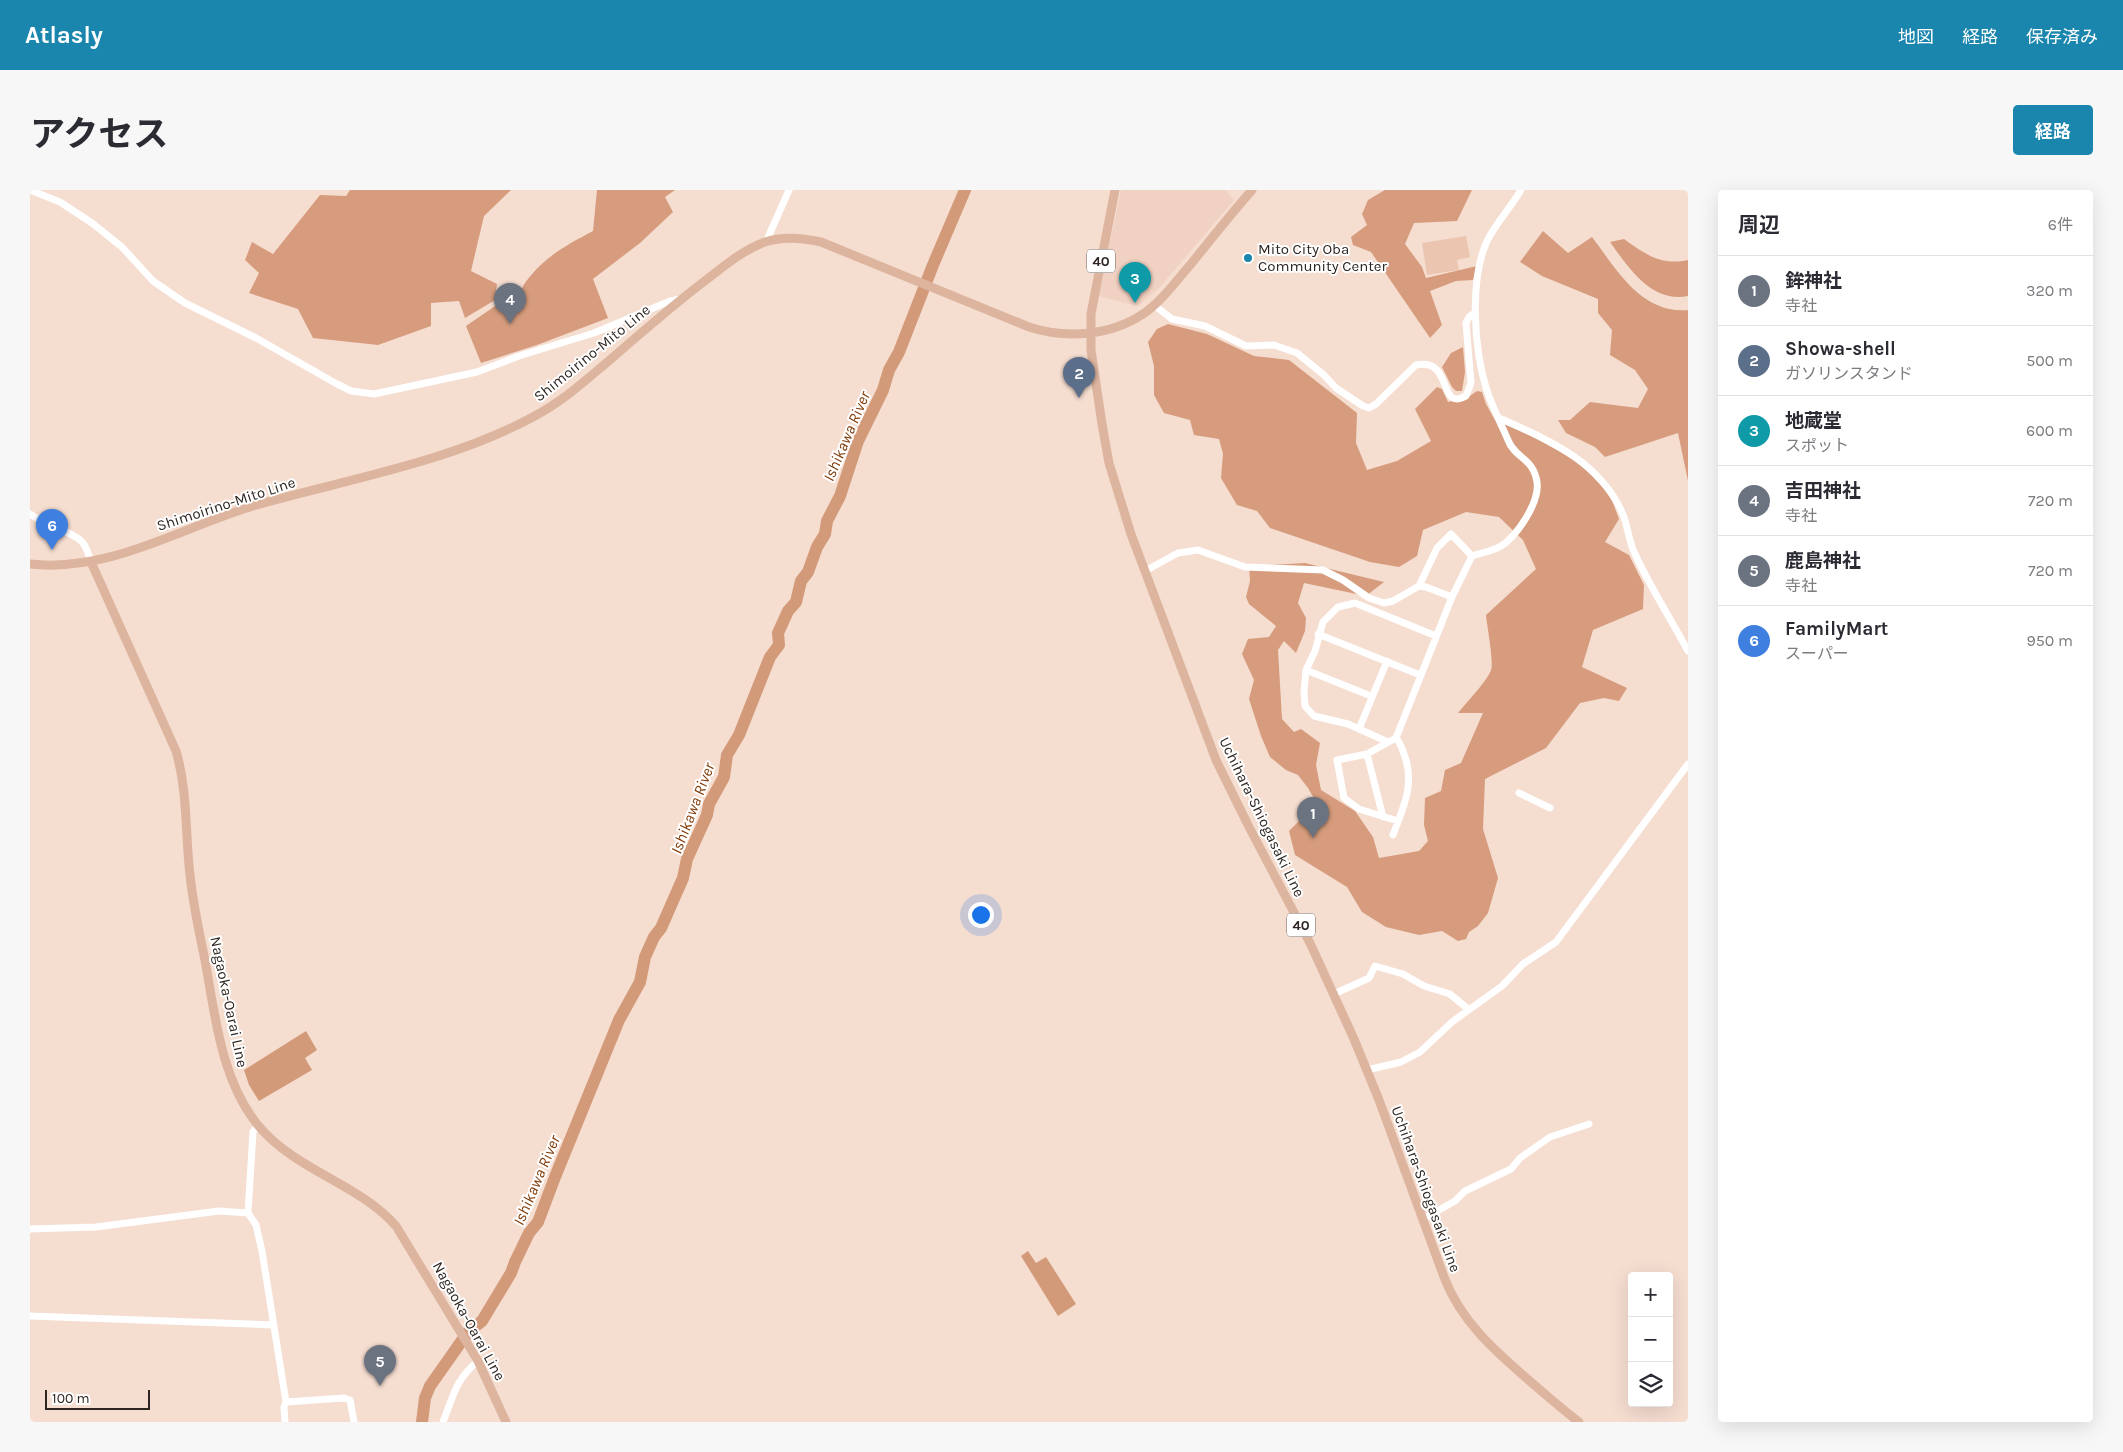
<!DOCTYPE html>
<html lang="ja">
<head>
<meta charset="utf-8">
<style>
  body { margin:0; font-family:Karla,"Noto Sans JP",sans-serif; background:#f7f7f7; color:#2b2b33 }
  .controls { position:absolute; right:15px; bottom:15px; display:grid; overflow:hidden; border-radius:5px; box-shadow:0 5px 20px #0002 }
  .controls button { width:45px; height:45px; display:grid; place-items:center; padding:0; border:0; border-bottom:1px solid #e1e1e2; background:#fff; color:#2b2b33; font:25px sans-serif }
  .scale { position:absolute; left:15px; bottom:12px; width:105px; box-sizing:border-box; padding-left:5px; border:2px solid #2e2520; border-top:0; font-size:14px; line-height:18px; white-space:nowrap; color:#2e2520; -webkit-text-stroke:4px #fff; paint-order:stroke }
  .you { position:absolute; left:950px; top:724px; width:18px; height:18px; margin:-12px; border:4px solid #fff; border-radius:50%; background:#1a73e8; box-shadow:0 0 0 8px #1a73e833 }
  .badge { display:grid; place-items:center; width:32px; height:32px; border-radius:50%; background:#1a85ad; color:#fff; font-size:16px; font-weight:700 }
  .pin { position:absolute; translate:-50% -41px; filter:drop-shadow(0 1px 2px #0008) }
  .pin::after { content:''; position:absolute; top:26px; width:18px; height:15px; background:inherit; clip-path:polygon(0 0,100% 0,50% 100%) }
  .list { margin:0; padding:0; list-style:none }
  h2 { display:flex; justify-content:space-between; align-items:center; height:65px; margin:0; padding:0 20px; font-size:21px }
  h2 small { font-size:16px; font-weight:400; color:#7c7c81 }
  .list li { display:grid; grid-template-columns:32px 1fr auto; gap:15px; align-items:center; box-sizing:border-box; height:70px; padding:0 20px; border-top:1px solid #e1e1e2 }
  .list b { display:block; font-size:19px; white-space:nowrap }
  .list p { margin:0; font-size:16px; white-space:nowrap; color:#7c7c81 }
  .list em { font-size:16px; font-style:normal; color:#7c7c81 }
  .icon { flex:none; width:28px; height:28px; fill:none; stroke:currentColor; stroke-width:2; stroke-linecap:round; stroke-linejoin:round }
  .map { position:relative; flex:none; width:1658px; height:1232px; overflow:hidden; border-radius:5px }
  header { display:flex; align-items:center; gap:30px; box-sizing:border-box; height:70px; padding:0 25px; background:#1a85ad; color:#fff }
  header strong { font-size:24px }
  nav { display:flex; gap:28px; margin-inline-start:auto; font-size:18px }
  .intro { display:flex; align-items:center; justify-content:space-between; box-sizing:border-box; height:120px; padding:0 30px }
  h1 { margin:0; font-size:35px }
  .button { padding:12px 22px; border-radius:5px; background:#1a85ad; color:#fff; font-size:18px; font-weight:700 }
  main { display:flex; gap:30px; padding:0 30px }
  aside { flex:1; background:#fff; border-radius:5px; box-shadow:0 5px 20px #0002 }
  .map>svg:first-child { display:block }
  .built { fill:#f1d1c1 }
  .green { fill:#ecc5b0 }
  .forest { fill:#d69c7d }
  .water { fill:#d39a7a }
  .lines { fill:none; stroke-linecap:round; stroke-linejoin:round }
  .river { stroke:#d39a7a; stroke-width:12 }
  .minor { stroke:#fff; stroke-width:7 }
  .major { stroke:#ddb59f; stroke-width:9 }
  .poi-dot { fill:#1a85ad; stroke:#fff; stroke-width:2 }
  .labels { text-anchor:middle; stroke-width:4; stroke-linejoin:round; paint-order:stroke }
  .shield { fill:#fff; stroke:#6d6663; stroke-width:1 }
  .shield-label { font-size:14px; font-weight:bold; fill:#2e2520 }
  .poi-label { font-size:15px; fill:#2e2520; stroke:#fff; text-anchor:start }
  .street-label { font-size:15px; fill:#2e2520; stroke:#fff }
  .water-label { font-size:16px; font-style:italic; fill:#823d0a; stroke:#fff }
</style>
</head>
<body>
<header>
<strong>Atlasly</strong>
<nav><a>地図</a><a>経路</a><a>保存済み</a></nav>
</header>
<div class="intro"><h1>アクセス</h1><a class="button">経路</a></div>
<main>
<div class="map">
<svg width="1658" height="1232" viewBox="0 0 1658 1232">
  <rect width="100%" height="100%" fill="#f5ddd0"/>
  <path class="built" d="M1091 0H1196L1204 10 1130 97 1108 116 1069 106Z"/>
  <path class="green" d="M1436 46 1440 67 1427 70 1429 80 1397 85 1392 53Z"/>
  <path class="forest" d="M320 0H481L454 26 441 81 467 94 465 110 435 128 429 111 401 113V136L348 155 283 148 268 119 219 103 229 83 215 70 222 52 243 64 290 5 316 6Z
    M567 0H645L635 7 643 22 610 53 563 89 578 128 507 155 451 173 436 136 468 114 475 118C494 108 487 102 498 89 517 65 537 55 563 41Z
    M1355 0H1442L1427 31 1384 33 1375 54 1392 77 1396 88 1447 76 1443 90 1426 91 1400 101 1412 135 1400 148 1341 62 1323 55 1321 47 1337 35 1332 24 1338 10Z
    M1513 41 1538 63 1562 47C1587 80 1611 124 1658 120V291L1648 243 1575 267 1565 257 1536 243 1528 230H1540L1560 212 1608 218 1618 199 1605 180 1580 165 1582 140 1568 123V109L1512 86 1490 72Z
    M1594 49C1615 64 1631 76 1658 70V106C1621 113 1599 78 1580 52Z
    M1138 134 1177 144 1224 166 1259 170 1327 223 1326 253 1337 280 1367 271 1401 251 1385 219 1407 197 1412 199 1418 212 1437 208 1447 201 1452 202 1456 214 1465 230 1502 246 1550 273 1580 305 1589 329 1575 352 1599 365 1614 395 1613 419 1563 440 1552 477 1597 498 1589 511 1574 508 1550 513 1516 558 1455 589 1453 639 1468 688 1458 723 1448 736 1439 742 1436 749 1428 751 1412 741 1389 745 1356 737 1332 722 1317 697 1265 665 1259 641 1272 628 1280 624 1286 612 1278 598 1268 585 1256 580 1240 567 1231 546 1219 509 1224 490 1212 464 1218 449 1239 447 1246 436 1219 414 1216 407 1220 391 1219 376 1275 373 1354 392 1336 406 1274 393 1268 413 1276 428 1275 441 1266 463 1254 451 1248 460 1252 529 1264 542 1271 539 1290 553 1286 575 1291 600 1325 621 1343 647 1349 668 1389 661 1398 651 1394 635 1395 608 1411 601 1415 580 1431 573 1453 523H1428C1436 513 1458 490 1461 480 1464 472 1457 436 1456 425L1506 379 1493 350 1469 327 1436 322 1393 340 1387 366 1369 377 1340 372 1240 338 1227 321 1207 315 1191 288 1193 264 1189 249 1164 245 1160 230 1134 223 1124 205V176L1118 152 1127 139Z
    M1433 157 1435 182 1432 201H1426L1422 197 1412 177 1421 163Z"/>
  <path class="water" d="M276 841 287 860 275 868 282 880 229 911 219 895 214 880Z
    M998 1061 1006 1073 1016 1067 1046 1114 1028 1126 991 1066Z"/>
  <g class="lines">
    <path class="river" d="M392 1232 395 1208 400 1196 438 1142 452 1131 481 1083 485 1072 499 1043 508 1032 525 987 589 830 610 792 615 767 624 747 631 738 653 688 657 669 677 625 679 614 694 587 697 565 709 545 740 467 749 455 748 443 758 421 766 412 771 391 778 382 787 357 795 344 797 331 810 306 828 251 853 200 859 180 869 162 903 75 935 0"/>
    <path class="minor" d="M0 0 30 12 62 33 92 57 123 91 155 113 226 148 307 194 321 201 344 204 447 182 489 166 564 143 640 111 651 109
      M736 52 759 0
      M1124 115 1142 129 1175 136 1216 156 1244 155 1267 163 1294 185 1306 198 1333 216 1339 218 1346 214 1386 175C1424 167 1407 222 1436 206L1441 193 1436 133 1439 127 1445 123
      M1469 228C1519 250 1572 272 1594 327 1598 339 1599 352 1605 364 1620 397 1641 429 1658 461
      M0 324C14 334 44 342 53 353 57 358 59 366 61 372
      M1115 381 1148 363 1168 360 1215 377 1293 380 1313 390 1339 408 1354 413 1363 411 1389 396 1396 397 1422 407
      M1389 396 1407 358 1421 344 1442 366
      M1288 444 1390 485
      M1276 480 1341 506
      M1329 539 1357 471
      M1358 552 1318 534 1284 526 1275 516 1274 502 1276 480 1285 461 1293 432 1308 417 1325 413 1406 446
      M1337 564 1353 627
      M1489 603 1520 618
      M1368 631 1329 619 1314 608 1307 570 1337 564 1366 548 1422 407 1442 366C1451 363 1463 361 1471 356 1487 346 1510 312 1507 292 1503 267 1485 269 1478 250 1471 234 1463 218 1457 201 1444 160 1439 91 1457 51 1466 33 1481 17 1491 0
      M1363 645C1372 620 1384 598 1376 570 1373 562 1372 555 1366 548
      M1304 804 1339 788 1345 776 1373 784 1394 796 1420 804 1438 819
      M1337 880 1371 872 1390 862 1422 832 1472 796 1493 774 1526 752 1658 574
      M228 935 223 942 218 1023 226 1035 232 1061 256 1212 314 1208 320 1210 324 1232
      M1393 1029 1425 1011 1435 1001 1481 979 1490 968 1520 947 1559 934
      M0 1039 66 1037 189 1021 218 1023
      M0 1126 244 1135
      M255 1232 254 1217 256 1212
      M413 1232C423 1207 425 1190 448 1171"/>
    <path class="major" d="M1085 0 1061 124V160L1072 234 1079 273 1101 344 1186 570 1218 635 1280 753 1324 849 1349 910 1414 1087C1431 1132 1466 1162 1502 1193 1517 1206 1533 1220 1549 1232
      M61 372 146 561C158 602 155 643 160 685 163 714 169 742 175 770 185 825 191 889 227 934 265 981 327 992 366 1036L448 1171 476 1232
      M0 374C79 383 150 338 223 316 317 289 417 273 503 227 532 212 556 190 581 169 612 142 643 115 676 90 693 77 713 60 735 52 753 46 773 48 791 52L999 137C1036 149 1080 146 1113 124 1132 111 1146 91 1161 74 1181 49 1201 24 1222 0"/>
  </g>
  <circle class="poi-dot" cx="1218" cy="68" r="5"/>
  <g class="labels">
    <g class="shield">
      <rect x="1057" y="59.5" width="28" height="23" rx="4"/>
      <rect x="1257" y="723.5" width="28" height="23" rx="4"/>
    </g>
    <g class="shield-label">
      <text x="1071" y="76">40</text>
      <text x="1271" y="740">40</text>
    </g>
    <g class="poi-label">
      <text x="1228" y="64">Mito City Oba<tspan x="1228" dy="17">Community Center</tspan></text>
    </g>
    <g class="street-label">
      <text transform="translate(562 163) rotate(-39)" y="5">Shimoirino-Mito Line</text>
      <text transform="translate(196 314) rotate(-18)" y="5">Shimoirino-Mito Line</text>
      <text transform="translate(1232 627) rotate(64)" y="5">Uchihara-Shiogasaki Line</text>
      <text transform="translate(199 812) rotate(78)" y="5">Nagaoka-Oarai Line</text>
      <text transform="translate(1396 999) rotate(70)" y="5">Uchihara-Shiogasaki Line</text>
      <text transform="translate(439 1131) rotate(61)" y="5">Nagaoka-Oarai Line</text>
    </g>
    <g class="water-label">
      <text transform="translate(816 246) rotate(-67)" y="6">Ishikawa River</text>
      <text transform="translate(662 618) rotate(-69)" y="6">Ishikawa River</text>
      <text transform="translate(506 990) rotate(-67)" y="6">Ishikawa River</text>
    </g>
  </g>
</svg>
<div class="controls">
<button>+</button>
<button>−</button>
<button><svg class="icon" aria-label="layers" viewBox="0 0 24 24"><path d="M12 4l9 5-9 5-9-5zM3 14l9 5 9-5"/></svg></button>
</div>
<div class="scale">100 m</div>
<div class="you"></div>
<div class="pin badge" style="left:1283px;top:648px;background:#6b7280">1</div>
<div class="pin badge" style="left:1049px;top:208px;background:#5c6f8a">2</div>
<div class="pin badge" style="left:1105px;top:113px;background:#0f9aa8">3</div>
<div class="pin badge" style="left:480px;top:134px;background:#6b7280">4</div>
<div class="pin badge" style="left:350px;top:1196px;background:#6b7280">5</div>
<div class="pin badge" style="left:22px;top:360px;background:#3f7fe0">6</div>
</div>
<aside>
<h2>周辺<small>6件</small></h2>
<ul class="list">
<li><span class="badge" style="background:#6b7280">1</span><div><b>鉾神社</b><p>寺社</p></div><em>320 m</em></li>
<li><span class="badge" style="background:#5c6f8a">2</span><div><b>Showa-shell</b><p>ガソリンスタンド</p></div><em>500 m</em></li>
<li><span class="badge" style="background:#0f9aa8">3</span><div><b>地蔵堂</b><p>スポット</p></div><em>600 m</em></li>
<li><span class="badge" style="background:#6b7280">4</span><div><b>吉田神社</b><p>寺社</p></div><em>720 m</em></li>
<li><span class="badge" style="background:#6b7280">5</span><div><b>鹿島神社</b><p>寺社</p></div><em>720 m</em></li>
<li><span class="badge" style="background:#3f7fe0">6</span><div><b>FamilyMart</b><p>スーパー</p></div><em>950 m</em></li>
</ul>
</aside>
</main>
</body>
</html>
